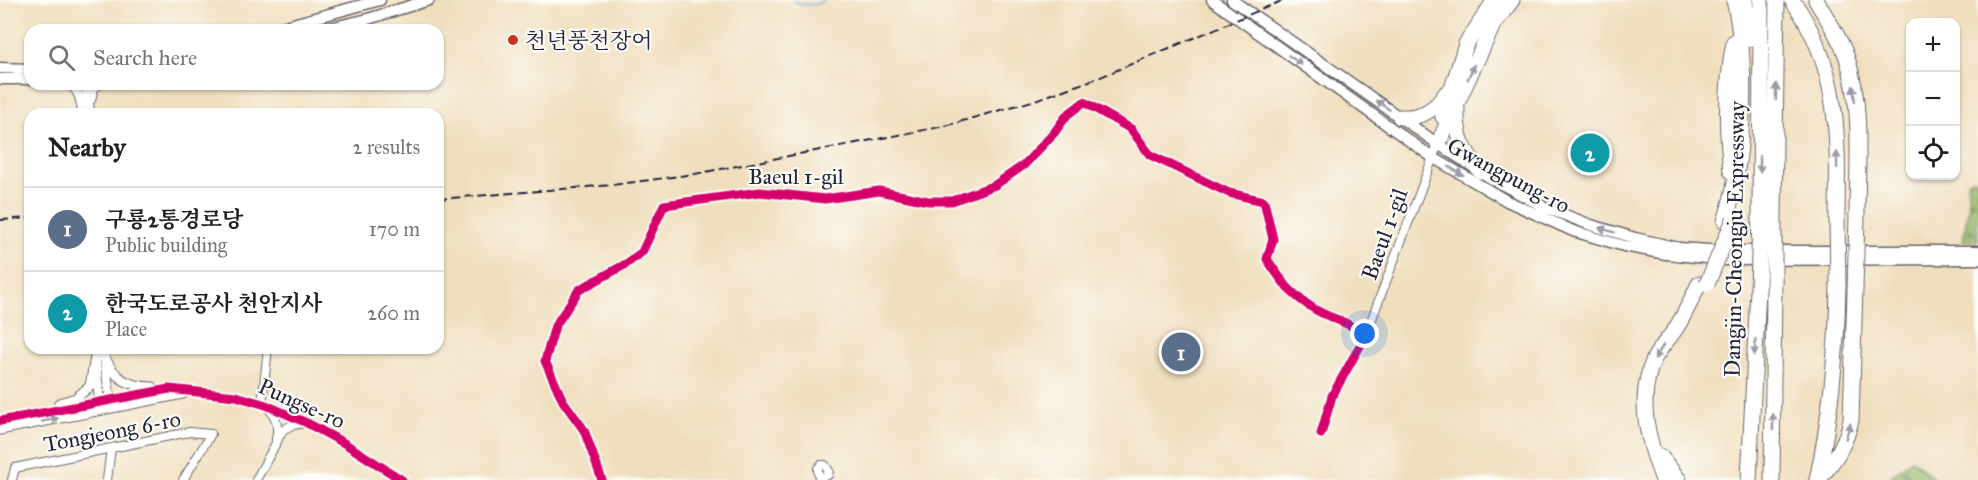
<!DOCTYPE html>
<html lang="en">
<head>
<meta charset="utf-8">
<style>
  body { margin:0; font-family:"IM FELL Great Primer","Noto Serif KR",serif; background:#f6f6f6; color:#202124 }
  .controls { position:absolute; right:18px; top:18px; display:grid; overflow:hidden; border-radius:12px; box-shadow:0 2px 4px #0004 }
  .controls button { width:54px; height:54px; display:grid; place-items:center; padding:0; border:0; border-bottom:2px solid #e0e0e0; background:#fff; color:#202124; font:30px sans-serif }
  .you { position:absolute; left:1365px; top:334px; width:21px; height:21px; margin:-15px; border:4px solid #fff; border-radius:50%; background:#1a73e8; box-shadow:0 0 0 9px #1a73e833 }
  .badge { display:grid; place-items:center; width:39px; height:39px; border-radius:50%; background:#c8321e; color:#fff; font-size:20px; font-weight:700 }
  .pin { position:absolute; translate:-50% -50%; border:3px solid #fff; box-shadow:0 2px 6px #0006 }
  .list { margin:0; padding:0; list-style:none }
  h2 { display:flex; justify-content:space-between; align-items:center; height:78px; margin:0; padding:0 24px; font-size:26px }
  h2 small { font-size:20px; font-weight:400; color:#757577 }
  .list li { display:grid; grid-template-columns:39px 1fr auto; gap:18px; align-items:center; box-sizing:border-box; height:84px; padding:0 24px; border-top:2px solid #e0e0e0 }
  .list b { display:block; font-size:22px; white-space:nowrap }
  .list p { margin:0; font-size:20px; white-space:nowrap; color:#757577 }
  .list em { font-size:20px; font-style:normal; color:#757577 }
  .icon { flex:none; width:33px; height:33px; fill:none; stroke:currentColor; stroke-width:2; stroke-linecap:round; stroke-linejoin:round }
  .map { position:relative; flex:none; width:1978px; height:480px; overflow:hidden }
  .search { position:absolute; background:#fff; box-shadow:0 2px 4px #0004; left:24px; top:24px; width:420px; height:66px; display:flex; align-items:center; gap:15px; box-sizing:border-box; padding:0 21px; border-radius:18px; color:#757577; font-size:22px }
  .panel { position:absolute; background:#fff; box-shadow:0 2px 4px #0004; left:24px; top:108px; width:420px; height:246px; border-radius:18px }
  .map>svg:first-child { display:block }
  .forest { fill:url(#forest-firs); stroke:#5b6a50; stroke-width:1.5 }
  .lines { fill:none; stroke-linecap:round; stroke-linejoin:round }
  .stream { stroke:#61a2d4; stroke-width:2 }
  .minor-casing { stroke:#6a6469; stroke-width:10 }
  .tertiary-casing { stroke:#6a6469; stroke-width:11 }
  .secondary-casing { stroke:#6a6469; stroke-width:13 }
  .motorway-casing { stroke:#6a6469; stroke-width:17 }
  .minor { stroke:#fff; stroke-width:8 }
  .tertiary { stroke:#fff; stroke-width:9 }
  .secondary { stroke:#fff; stroke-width:10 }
  .motorway { stroke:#fff; stroke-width:15 }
  .rail { stroke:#22223b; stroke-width:2; stroke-dasharray:9 4.5; stroke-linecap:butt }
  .motorway-bridge-casing { stroke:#6a6469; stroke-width:17; stroke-linecap:butt }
  .motorway-bridge { stroke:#fff; stroke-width:15 }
  .cycleway-casing { stroke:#fdfcf7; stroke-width:13 }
  .cycleway { stroke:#d6006c; stroke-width:9 }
  .oneway { fill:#9c9ca7 }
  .poi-dot { fill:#c8321e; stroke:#fdfcf7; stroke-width:2 }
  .labels { text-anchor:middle; stroke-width:4.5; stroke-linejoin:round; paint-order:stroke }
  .poi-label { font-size:22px; fill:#22223b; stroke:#fdfcf7; text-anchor:start }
  .street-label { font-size:22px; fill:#22223b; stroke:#fdfcf7 }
</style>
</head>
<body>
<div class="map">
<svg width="1978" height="480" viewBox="0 0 1978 480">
  <defs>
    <pattern id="forest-firs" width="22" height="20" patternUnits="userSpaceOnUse" patternTransform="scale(1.5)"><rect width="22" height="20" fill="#94b366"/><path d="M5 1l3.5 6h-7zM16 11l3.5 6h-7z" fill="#789155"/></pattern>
  </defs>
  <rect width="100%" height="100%" fill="#fdfcf7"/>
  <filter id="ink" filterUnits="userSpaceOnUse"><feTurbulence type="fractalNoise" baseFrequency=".0167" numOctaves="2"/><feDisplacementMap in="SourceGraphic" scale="12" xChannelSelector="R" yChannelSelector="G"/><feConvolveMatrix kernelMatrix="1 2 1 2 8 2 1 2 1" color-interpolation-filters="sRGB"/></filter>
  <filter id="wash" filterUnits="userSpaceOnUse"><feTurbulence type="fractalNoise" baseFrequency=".008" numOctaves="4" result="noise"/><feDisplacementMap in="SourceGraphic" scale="24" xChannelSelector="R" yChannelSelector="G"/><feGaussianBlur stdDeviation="1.35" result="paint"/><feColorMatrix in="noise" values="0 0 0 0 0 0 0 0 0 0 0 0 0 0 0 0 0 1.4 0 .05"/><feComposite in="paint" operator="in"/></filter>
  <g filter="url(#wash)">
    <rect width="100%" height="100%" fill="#f0dfbe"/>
    <path class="forest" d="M1972 179 1978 180V241H1963L1969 204 1967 182Z
      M1912 459 1935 480H1887Z"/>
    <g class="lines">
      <path class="stream" d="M794 0C804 6 814 7 824 0"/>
    </g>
  </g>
  <g filter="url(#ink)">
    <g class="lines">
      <g class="minor-casing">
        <path id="minor" d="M1365 337 1438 144
          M262 404 268 348
          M267 406C276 417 279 424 276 439
          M12 480 15 468 189 432 211 434 183 480
          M107 480 111 448
          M256 480 283 430 292 425 307 423
          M602 480 584 430 563 401 545 361 555 326 579 290 626 264 642 252 664 205 760 192 825 199 879 191 928 201H952L995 185 1024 165 1054 133 1067 115 1084 102 1131 129 1150 155 1229 193 1264 201 1273 239 1267 259C1283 283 1291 295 1316 310 1333 320 1352 322 1365 337L1332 396 1321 434
          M818 480 821 477 828 475 829 471 825 465H821L818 468V473L821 477"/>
      </g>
      <g class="tertiary-casing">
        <path id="tertiary" d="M68 84C80 89 81 102 83 114
          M86 84 90 114
          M91 99 93 88 100 84
          M94 348 100 405
          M103 348 111 405
          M104 356C115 379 127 386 153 387
          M59 403 76 398 90 386 95 357
          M0 421 169 389 236 396 266 405 307 423 344 443 402 480
          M0 430 183 394"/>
      </g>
      <g class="secondary-casing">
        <path id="secondary" d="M1212 0 1432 157 1507 201 1573 231 1624 246 1666 254 1725 260 1978 259
          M1232 0 1438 144 1489 177 1544 207 1591 225 1635 238 1679 248 1724 251H1978
          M271 30 380 0
          M321 30 368 19 429 0
          M0 68 30 69
          M0 79H30"/>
      </g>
      <g class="motorway-casing">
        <path id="motorway" d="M1745 0 1749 39
          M1792 0C1841 67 1838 140 1837 218
          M1816 0C1827 19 1840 37 1847 58 1863 105 1857 166 1857 216
          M1457 108C1456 137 1463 149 1480 171
          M1400 117C1420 118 1435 111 1446 93
          M1443 117 1466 44 1495 0
          M1438 144 1493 25 1512 0
          M1731 171C1726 129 1726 84 1734 42
          M1774 214 1777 0
          M1760 216 1761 0
          M1725 221C1745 163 1748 60 1734 0
          M1661 457 1679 480
          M1663 480C1648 442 1636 399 1654 359 1660 347 1671 337 1678 325 1686 312 1692 298 1699 284
          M1749 480 1758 289
          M1772 480 1774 283
          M1817 480C1831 415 1837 351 1838 285
          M1818 480C1834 462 1846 444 1851 420L1855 289"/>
      </g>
      <use href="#minor" class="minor"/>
      <use href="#tertiary" class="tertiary"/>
      <use href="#secondary" class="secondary"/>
      <use href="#motorway" class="motorway"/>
      <path class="rail" d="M438 199 612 185 695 174 945 126 1032 101 1098 78 1284 0
        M0 220 30 218"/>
      <g class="motorway-bridge-casing">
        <path id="motorway-bridge" d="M1837 218 1838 285
          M1774 283V214
          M1707 284 1734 219
          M1758 289 1760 216
          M1855 289 1857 216"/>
      </g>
      <use href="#motorway-bridge" class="motorway-bridge"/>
      <g class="cycleway-casing">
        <path id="cycleway" d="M0 421 169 389 236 396 266 405 307 423 344 443 402 480
          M602 480 584 430 563 401 545 361 555 326 579 290 626 264 642 252 664 205 760 192 825 199 879 191 928 201H952L995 185 1024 165 1054 133 1067 115 1084 102 1131 129 1150 155 1229 193 1264 201 1273 239 1267 259C1283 283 1291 295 1316 310 1333 320 1352 322 1365 337L1332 396 1321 434"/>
      </g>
      <use href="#cycleway" class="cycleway"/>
    </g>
    <defs><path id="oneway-solid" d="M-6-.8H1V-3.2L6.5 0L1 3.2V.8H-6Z" transform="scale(1.5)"/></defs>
    <g class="oneway">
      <use href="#oneway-solid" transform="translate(1295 60) rotate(35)"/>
      <use href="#oneway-solid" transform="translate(1471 72) rotate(-65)"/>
      <use href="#oneway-solid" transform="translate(1776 92) rotate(-89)"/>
      <use href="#oneway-solid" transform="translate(1854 94) rotate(-97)"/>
      <use href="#oneway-solid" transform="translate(1383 105) rotate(-145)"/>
      <use href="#oneway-solid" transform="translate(1837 160) rotate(-91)"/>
      <use href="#oneway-solid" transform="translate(1760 164) rotate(90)"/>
      <use href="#oneway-solid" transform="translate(1456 171) rotate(31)"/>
      <use href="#oneway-solid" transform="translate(1607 230) rotate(-163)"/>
      <use href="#oneway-solid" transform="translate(1755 347) rotate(93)"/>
      <use href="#oneway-solid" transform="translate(1659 352) rotate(122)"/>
      <use href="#oneway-solid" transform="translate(50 420) rotate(-12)"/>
      <use href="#oneway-solid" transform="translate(1773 422) rotate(-89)"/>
      <use href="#oneway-solid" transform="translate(1848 431) rotate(-73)"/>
    </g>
  </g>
  <circle class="poi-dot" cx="513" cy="40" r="6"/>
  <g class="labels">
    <g class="poi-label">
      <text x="525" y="48">천년풍천장어</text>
    </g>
    <g class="street-label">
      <text transform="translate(1509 175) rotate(28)" y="8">Gwangpung-ro</text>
      <text x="796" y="184">Baeul 1-gil</text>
      <text transform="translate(1384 234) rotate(-70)" y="8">Baeul 1-gil</text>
      <text transform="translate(1734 239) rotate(-89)" y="8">Dangjin-Cheongju Expressway</text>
      <text transform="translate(302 403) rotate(24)" y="8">Pungse-ro</text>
      <text transform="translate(112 431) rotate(-11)" y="8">Tongjeong 6-ro</text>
    </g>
  </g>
</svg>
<div class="controls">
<button>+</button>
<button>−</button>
<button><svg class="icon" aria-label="locate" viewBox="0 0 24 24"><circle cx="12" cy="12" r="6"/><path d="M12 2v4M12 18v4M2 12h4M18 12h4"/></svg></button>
</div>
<div class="you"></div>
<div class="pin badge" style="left:1181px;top:352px;background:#5c6f8a">1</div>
<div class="pin badge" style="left:1590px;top:153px;background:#0f9aa8">2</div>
<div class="search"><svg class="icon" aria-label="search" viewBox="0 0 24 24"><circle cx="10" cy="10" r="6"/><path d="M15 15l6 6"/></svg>Search here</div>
<section class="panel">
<h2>Nearby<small>2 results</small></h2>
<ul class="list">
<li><span class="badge" style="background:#5c6f8a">1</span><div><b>구룡2통경로당</b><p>Public building</p></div><em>170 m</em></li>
<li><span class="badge" style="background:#0f9aa8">2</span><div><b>한국도로공사 천안지사</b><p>Place</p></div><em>260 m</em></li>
</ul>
</section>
</div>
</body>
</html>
